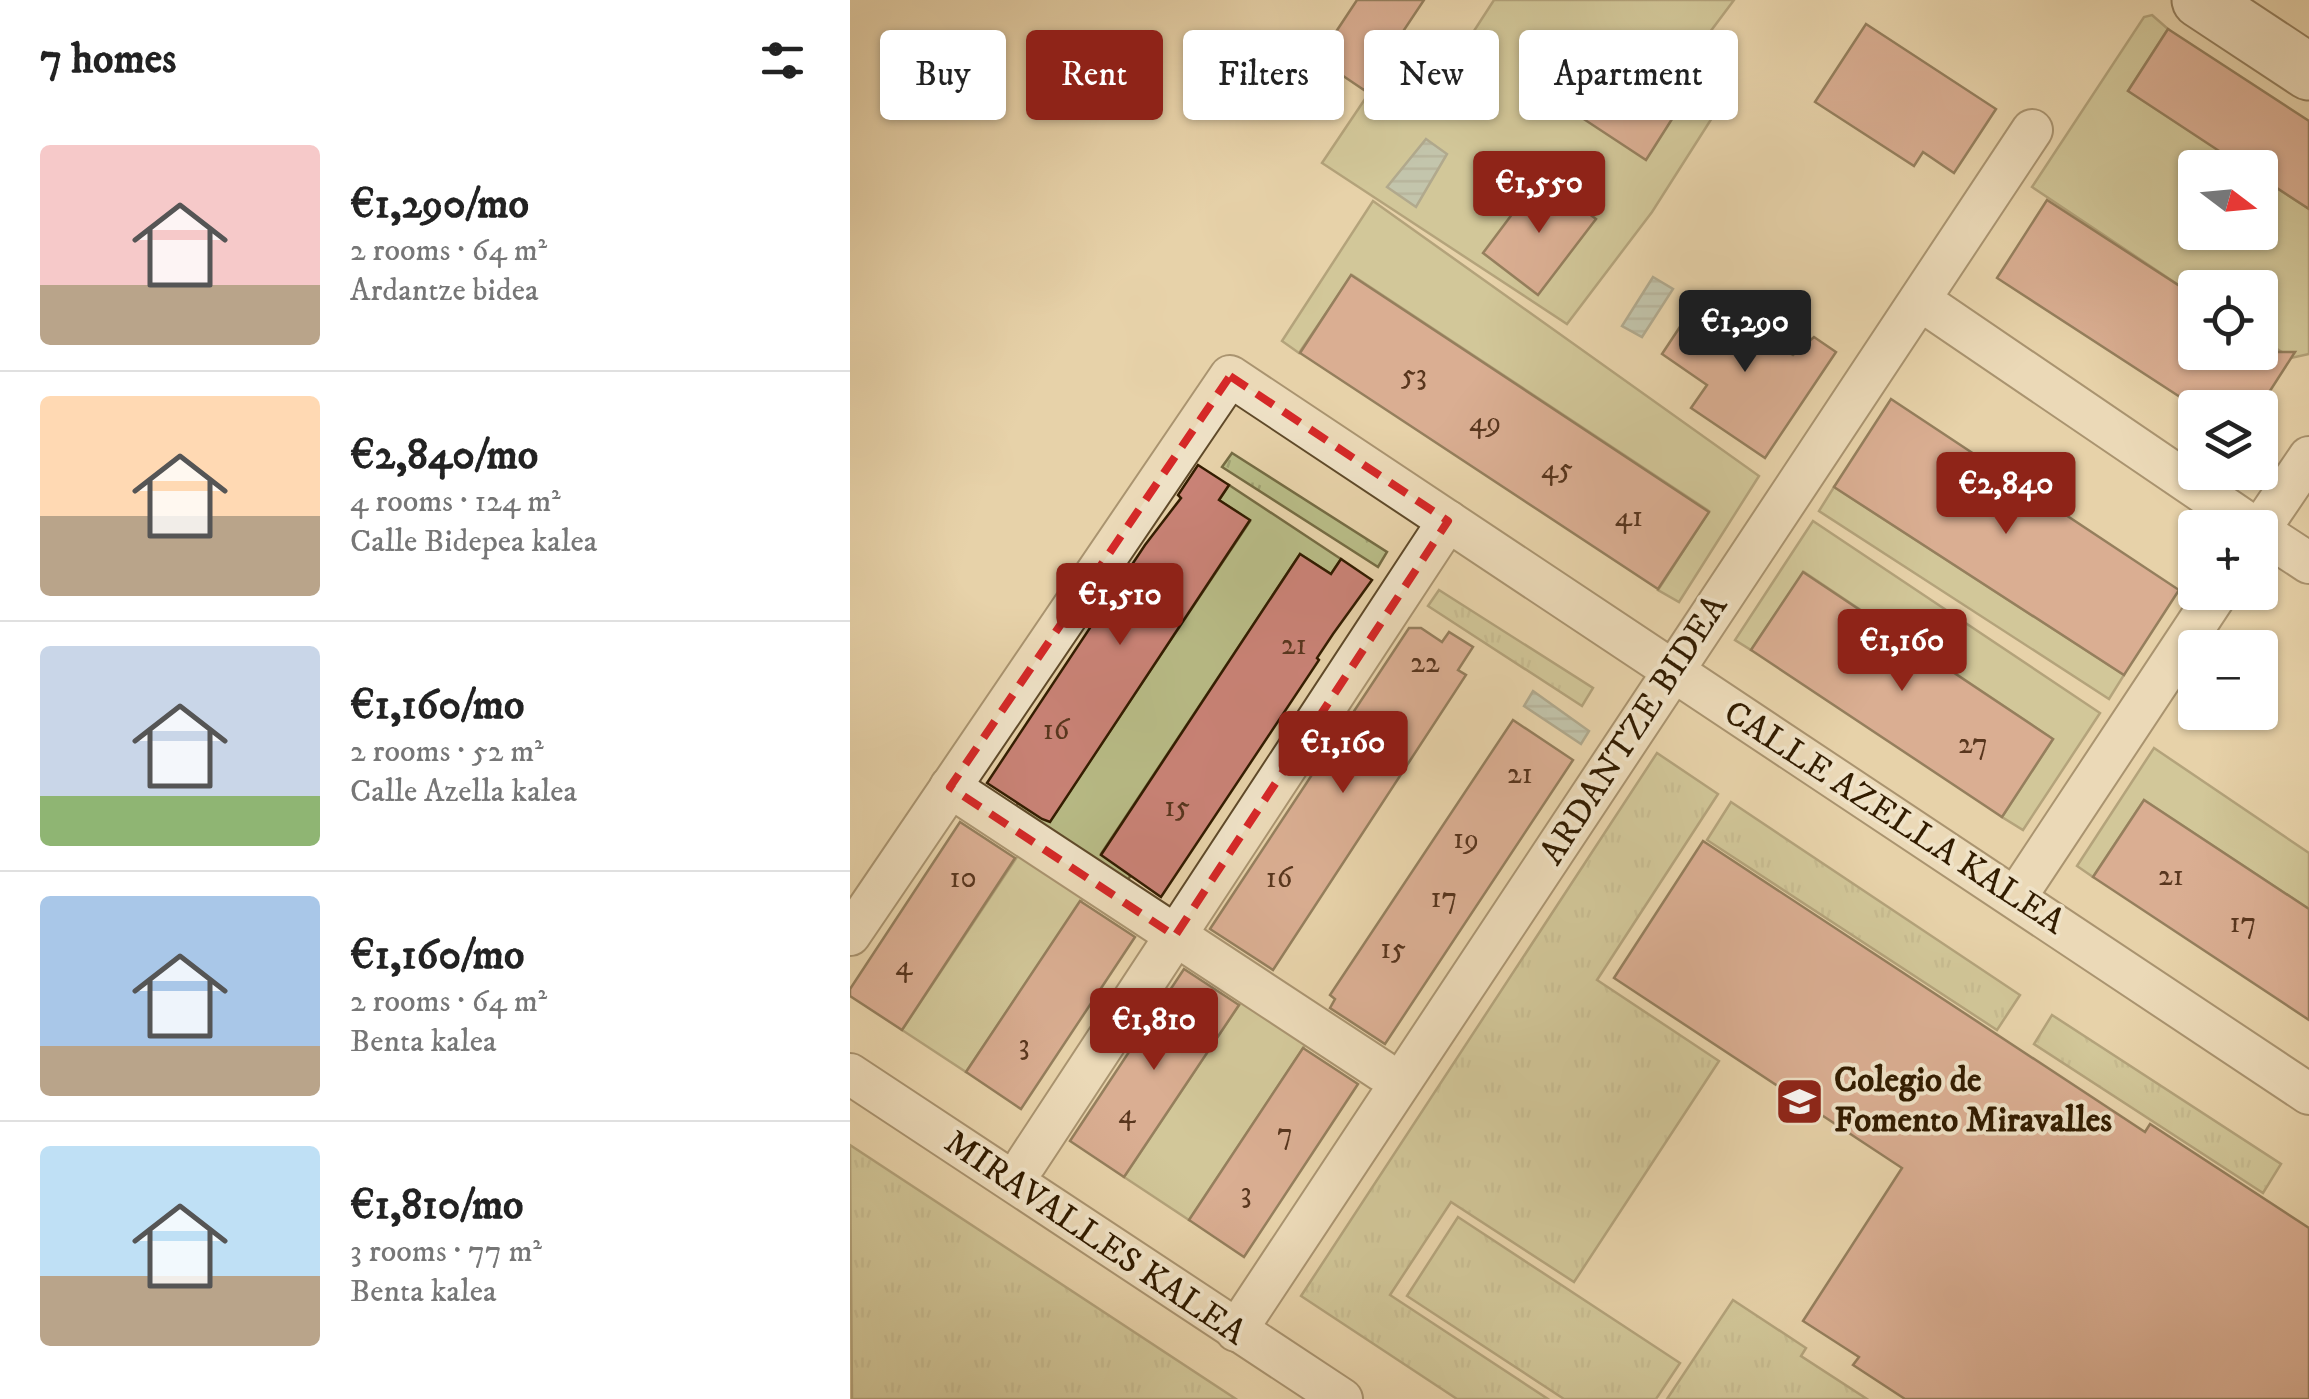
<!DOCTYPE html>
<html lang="en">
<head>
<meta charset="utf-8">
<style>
  :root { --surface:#fff; --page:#f2f2f2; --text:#222; --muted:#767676; --line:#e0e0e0; --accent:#8f2418 }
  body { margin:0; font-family:"IM FELL DW Pica",serif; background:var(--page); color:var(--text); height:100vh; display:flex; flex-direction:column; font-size:38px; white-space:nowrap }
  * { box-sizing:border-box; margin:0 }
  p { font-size:32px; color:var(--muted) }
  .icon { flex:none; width:55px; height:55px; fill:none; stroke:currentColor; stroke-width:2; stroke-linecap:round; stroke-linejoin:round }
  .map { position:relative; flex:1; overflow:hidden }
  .panel { display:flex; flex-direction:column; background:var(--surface); width:850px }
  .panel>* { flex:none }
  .guide { position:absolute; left:30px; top:30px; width:950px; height:90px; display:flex; gap:20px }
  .needle { width:65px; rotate:106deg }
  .buttons { position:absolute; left:1328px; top:150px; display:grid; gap:20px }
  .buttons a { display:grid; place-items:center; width:100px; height:100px; border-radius:10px; background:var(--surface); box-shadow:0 2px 8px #0004; font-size:50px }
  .price { position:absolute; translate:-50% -85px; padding:0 22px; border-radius:10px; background:var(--accent); color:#fff; font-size:32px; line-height:65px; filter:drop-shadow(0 2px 5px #0008) }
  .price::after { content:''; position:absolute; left:50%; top:60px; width:30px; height:22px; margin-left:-15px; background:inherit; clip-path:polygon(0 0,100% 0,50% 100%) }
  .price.current { background:#222; color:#fff }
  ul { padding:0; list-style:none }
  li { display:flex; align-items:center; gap:30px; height:250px; padding:0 40px }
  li+li { border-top:2px solid var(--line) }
  li span { display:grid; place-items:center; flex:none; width:280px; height:200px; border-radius:10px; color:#555 }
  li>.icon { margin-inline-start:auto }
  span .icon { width:120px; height:120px; fill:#fffc; stroke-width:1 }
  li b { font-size:42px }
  h2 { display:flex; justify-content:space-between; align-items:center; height:120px; padding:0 40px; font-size:42px }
  .tag { padding:0 35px; border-radius:10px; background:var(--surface); box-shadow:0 2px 8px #0004; font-size:35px; line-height:90px }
  .tag.current { background:var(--accent); color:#fff }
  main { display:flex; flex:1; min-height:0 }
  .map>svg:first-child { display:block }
  .grass { fill:url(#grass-tufts); stroke:#756c43; stroke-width:2.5 }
  .garden { fill:#b8bb86; stroke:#756c43; stroke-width:2.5 }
  .water { fill:url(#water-rules); stroke:#6f786a; stroke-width:2.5 }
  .building { fill:#ca8377; stroke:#321c00; stroke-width:2.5 }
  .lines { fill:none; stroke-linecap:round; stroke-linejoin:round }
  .street-casing { stroke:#5f4a2a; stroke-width:44 }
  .secondary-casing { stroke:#321c00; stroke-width:59 }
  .street { stroke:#efe2c7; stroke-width:40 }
  .secondary { stroke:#efe2c7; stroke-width:55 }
  .marked { fill:none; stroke:#d62828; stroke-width:8; stroke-dasharray:20 12; stroke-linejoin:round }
  .labels { text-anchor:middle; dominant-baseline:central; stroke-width:8; stroke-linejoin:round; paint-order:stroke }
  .number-label { font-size:30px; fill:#58361e }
  .street-label { font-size:35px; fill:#321c00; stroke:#efe2c7 }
  .poi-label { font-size:35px; font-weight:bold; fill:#321c00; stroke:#efe2c7; text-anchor:start }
</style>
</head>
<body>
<main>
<section class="panel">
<h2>7 homes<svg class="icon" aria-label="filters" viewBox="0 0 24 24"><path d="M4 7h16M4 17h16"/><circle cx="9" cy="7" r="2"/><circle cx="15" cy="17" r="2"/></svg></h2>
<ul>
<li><span style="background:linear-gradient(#f6c9c9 70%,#b9a48a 0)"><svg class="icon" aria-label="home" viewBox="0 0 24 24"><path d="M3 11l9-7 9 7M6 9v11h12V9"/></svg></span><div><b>€1,290/mo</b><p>2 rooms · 64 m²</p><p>Ardantze bidea</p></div></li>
<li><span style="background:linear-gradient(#ffd9b3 60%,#b9a48a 0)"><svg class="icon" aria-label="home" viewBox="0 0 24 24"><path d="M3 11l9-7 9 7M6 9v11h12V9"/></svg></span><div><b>€2,840/mo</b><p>4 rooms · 124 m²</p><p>Calle Bidepea kalea</p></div></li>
<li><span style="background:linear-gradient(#c9d6e8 75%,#8fb573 0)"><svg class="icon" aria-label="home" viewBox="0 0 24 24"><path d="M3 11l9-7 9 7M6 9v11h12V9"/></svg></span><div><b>€1,160/mo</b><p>2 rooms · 52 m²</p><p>Calle Azella kalea</p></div></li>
<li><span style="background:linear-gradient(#a9c7e8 75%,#b9a48a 0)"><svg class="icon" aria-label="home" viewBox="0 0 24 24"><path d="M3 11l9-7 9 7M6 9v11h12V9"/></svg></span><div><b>€1,160/mo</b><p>2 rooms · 64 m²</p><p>Benta kalea</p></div></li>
<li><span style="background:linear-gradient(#bfe0f5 65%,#b9a48a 0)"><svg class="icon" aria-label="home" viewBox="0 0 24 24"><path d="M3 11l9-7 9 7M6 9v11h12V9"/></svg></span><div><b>€1,810/mo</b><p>3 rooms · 77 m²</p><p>Benta kalea</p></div></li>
</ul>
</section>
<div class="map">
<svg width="1459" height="1399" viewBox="0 0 1459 1399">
  <defs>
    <pattern id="grass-tufts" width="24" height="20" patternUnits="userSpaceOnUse" patternTransform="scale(2.5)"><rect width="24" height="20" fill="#b8bb86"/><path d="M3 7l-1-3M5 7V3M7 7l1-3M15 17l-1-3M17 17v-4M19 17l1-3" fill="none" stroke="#9fa072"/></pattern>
    <pattern id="water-rules" width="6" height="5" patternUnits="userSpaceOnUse" patternTransform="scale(2.5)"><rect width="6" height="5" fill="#98b6b0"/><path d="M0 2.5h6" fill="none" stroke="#7d938d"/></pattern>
  </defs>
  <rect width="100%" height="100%" fill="#e7d2a9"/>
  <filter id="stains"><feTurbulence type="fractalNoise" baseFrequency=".002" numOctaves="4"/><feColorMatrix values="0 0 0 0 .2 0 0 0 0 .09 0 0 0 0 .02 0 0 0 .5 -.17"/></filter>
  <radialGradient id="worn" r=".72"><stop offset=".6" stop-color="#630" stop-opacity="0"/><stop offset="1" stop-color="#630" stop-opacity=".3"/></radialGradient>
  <g class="grass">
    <path d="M 382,453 L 537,552 L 528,567 L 372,467 Z"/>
    <path d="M 589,590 L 743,688 L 732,706 L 578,606 Z"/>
    <path d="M 807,753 L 868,794 L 747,980 L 869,1061 L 724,1282 L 601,1202 L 540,1295 L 698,1399 L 607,1399 L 451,1296 Z"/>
    <path d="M 881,802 L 1170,995 L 1147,1030 L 857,840 Z"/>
    <path d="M 1202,1015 L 1431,1164 L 1413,1193 L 1184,1044 Z"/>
    <path d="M 0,1145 L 386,1399 L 2,1399 Z"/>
    <path d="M 608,1217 L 830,1363 L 806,1399 L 714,1399 L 557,1296 Z"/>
    <path d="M 883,1300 L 956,1348 L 951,1356 L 1017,1399 L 817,1399 Z"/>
  </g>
  <g class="garden">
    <path d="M 644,0 L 884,0 L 842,56 L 883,85 L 802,212 L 717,324 L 472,163 L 556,38 L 600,68 Z"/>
    <path d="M 1302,15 L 1318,29 L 1278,91 L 1395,167 L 1345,168 L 1345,232 L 1410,232 L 1410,177 L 1459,209 L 1459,354 L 1441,358 L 1410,338 L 1410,288 L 1345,288 L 1345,296 L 1182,187 L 1294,17 Z"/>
    <path d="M 523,201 L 909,476 L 829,602 L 808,590 L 859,511 L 502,275 L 449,353 L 432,341 Z"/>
    <path d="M 379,485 L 491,559 L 481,574 L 450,554 L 251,854 L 281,875 L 271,890 L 160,816 L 169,801 L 200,821 L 400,521 L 369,500 Z"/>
    <path d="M 984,487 L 1274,675 L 1259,699 L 969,511 Z"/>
    <path d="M 963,521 L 1250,713 L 1173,830 L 1152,817 L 1203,739 L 954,572 L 901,650 L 885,640 Z"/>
    <path d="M 1304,748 L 1459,853 L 1459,909 L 1294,800 L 1243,877 L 1227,866 Z"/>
    <path d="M 171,851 L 236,894 L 116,1072 L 52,1030 Z"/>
    <path d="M 393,999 L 458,1041 L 339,1220 L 274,1177 Z"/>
  </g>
  <g class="water">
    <path d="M 576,139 L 597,154 L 566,207 L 537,187 Z"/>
    <path d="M 803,277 L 823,289 L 792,337 L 772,326 Z"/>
    <path d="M 683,691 L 739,731 L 731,744 L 674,706 Z"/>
  </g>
  <g class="building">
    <path d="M 507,0 L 574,0 L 514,90 L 468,59 Z"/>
    <path d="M 1016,24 L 1146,109 L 1104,173 L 1073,152 L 1064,166 L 965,102 Z"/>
    <path d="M 1318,29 L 1459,121 L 1459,209 L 1410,177 L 1410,168 L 1395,168 L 1278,91 Z"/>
    <path d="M 766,51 L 836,97 L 796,160 L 726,114 Z"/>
    <path d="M 690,177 L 746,219 L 688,295 L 633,253 Z"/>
    <path d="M 1197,200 L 1345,296 L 1345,352 L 1445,352 L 1409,408 L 1347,408 L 1147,278 Z"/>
    <path d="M 501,275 L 859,512 L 808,589 L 450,353 Z"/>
    <path d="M 849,298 L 943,355 L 964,337 L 986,352 L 915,458 L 841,408 L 857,385 L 812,354 Z"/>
    <path d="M 1041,399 L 1329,590 L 1274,675 L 984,487 Z"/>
    <path d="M 348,465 L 379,485 L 369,500 L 400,520 L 200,822 L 192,819 L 137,783 L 295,545 L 331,498 L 328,495 Z"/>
    <path d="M 450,554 L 481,574 L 491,559 L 522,580 L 483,634 L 467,658 L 469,660 L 311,897 L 251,855 Z"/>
    <path d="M 953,572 L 1203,739 L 1152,817 L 901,650 Z"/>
    <path d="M 559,628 L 571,628 L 592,642 L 599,632 L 623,647 L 608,670 L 616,675 L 423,970 L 360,929 Z"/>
    <path d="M 663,720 L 723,760 L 535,1044 L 480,1008 L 485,999 L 480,995 Z"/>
    <path d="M 1294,800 L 1459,909 L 1459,1020 L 1243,877 Z"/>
    <path d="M 110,822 L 165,858 L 52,1030 L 0,996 L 0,989 Z"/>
    <path d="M 853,841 L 1295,1132 L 1300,1124 L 1459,1228 L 1459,1399 L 1055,1399 L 1003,1365 L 1009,1357 L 953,1321 L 1052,1168 L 764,978 Z"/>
    <path d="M 230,901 L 285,937 L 171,1109 L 116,1072 Z"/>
    <path d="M 334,969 L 389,1005 L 274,1177 L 220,1141 Z"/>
    <path d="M 453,1048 L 508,1084 L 394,1257 L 339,1220 Z"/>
  </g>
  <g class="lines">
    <defs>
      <g id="street">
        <path d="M 1070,300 L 1405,528"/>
        <path d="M 1410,529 L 1459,457"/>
        <path d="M 1410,531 L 1459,563"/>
        <path d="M 100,787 L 532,1071"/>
        <path d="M 1166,897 L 1368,592"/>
        <path d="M 0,935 L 380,376 L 1459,1094"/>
        <path d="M 0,1074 L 492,1399"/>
        <path d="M 176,1163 L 598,521"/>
        <path d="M 386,1331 L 1182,130"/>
      </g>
      <path id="secondary" d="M 1350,0 L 1459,72"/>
    </defs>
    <use href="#street" class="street-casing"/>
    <use href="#secondary" class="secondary-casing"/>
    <use href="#street" class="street"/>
    <use href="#secondary" class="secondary"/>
  </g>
  <path d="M0 0H1459V1399H0ZM 380,376 L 598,521 L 325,936 L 100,787 Z" fill="#e7d2a9" fill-opacity=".55" fill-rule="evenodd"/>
  <path class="marked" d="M 380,376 L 598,521 L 325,936 L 100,787 Z"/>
  <defs>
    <symbol id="school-square" viewBox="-11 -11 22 22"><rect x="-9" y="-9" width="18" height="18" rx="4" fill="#8f2418" stroke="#efe2c7"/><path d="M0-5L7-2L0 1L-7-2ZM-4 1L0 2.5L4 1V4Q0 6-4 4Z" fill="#fff"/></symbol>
  </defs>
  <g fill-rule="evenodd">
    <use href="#school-square" x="922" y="1074" width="55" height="55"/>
  </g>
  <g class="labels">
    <g class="number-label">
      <text x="564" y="375">53</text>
      <text x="635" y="422">49</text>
      <text x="707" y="469">45</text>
      <text x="779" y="517">41</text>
      <text x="444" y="645">21</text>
      <text x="575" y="663">22</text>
      <text x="206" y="730">16</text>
      <text x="1123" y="744">27</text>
      <text x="670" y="774">21</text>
      <text x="327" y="807">15</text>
      <text x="616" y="839">19</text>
      <text x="1321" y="876">21</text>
      <text x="113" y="878">10</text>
      <text x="429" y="878">16</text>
      <text x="594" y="898">17</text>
      <text x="1393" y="923">17</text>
      <text x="543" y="949">15</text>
      <text x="54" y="966">4</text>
      <text x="174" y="1045">3</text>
      <text x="277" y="1114">4</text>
      <text x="435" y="1134">7</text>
      <text x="396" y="1193">3</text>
    </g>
    <g class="street-label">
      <text transform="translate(784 730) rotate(-57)">ARDANTZE BIDEA</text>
      <text transform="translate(1044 818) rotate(33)">CALLE AZELLA KALEA</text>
      <text transform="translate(245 1238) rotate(34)">MIRAVALLES KALEA</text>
    </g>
    <g class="poi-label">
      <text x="984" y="1081">Colegio de<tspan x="984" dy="40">Fomento Miravalles</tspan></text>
    </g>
  </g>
  <rect width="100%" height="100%" filter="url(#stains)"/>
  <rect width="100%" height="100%" fill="url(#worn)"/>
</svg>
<div class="buttons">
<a><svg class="needle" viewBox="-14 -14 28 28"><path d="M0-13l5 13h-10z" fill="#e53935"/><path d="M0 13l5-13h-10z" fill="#767676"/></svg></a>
<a><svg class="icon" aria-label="locate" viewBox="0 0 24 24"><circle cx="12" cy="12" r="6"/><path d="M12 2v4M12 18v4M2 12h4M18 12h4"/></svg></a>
<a><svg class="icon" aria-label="layers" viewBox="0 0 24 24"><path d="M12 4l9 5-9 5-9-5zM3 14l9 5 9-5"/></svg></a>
<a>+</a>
<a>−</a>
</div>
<b class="price" style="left:689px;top:236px">€1,550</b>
<b class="price current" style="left:895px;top:375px">€1,290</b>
<b class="price" style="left:1156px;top:537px">€2,840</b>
<b class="price" style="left:270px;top:648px">€1,510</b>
<b class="price" style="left:1052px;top:694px">€1,160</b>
<b class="price" style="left:493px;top:796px">€1,160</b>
<b class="price" style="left:304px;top:1073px">€1,810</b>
<div class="guide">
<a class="tag">Buy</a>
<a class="tag current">Rent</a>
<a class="tag">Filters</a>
<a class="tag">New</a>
<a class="tag">Apartment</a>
</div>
</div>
</main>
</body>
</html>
